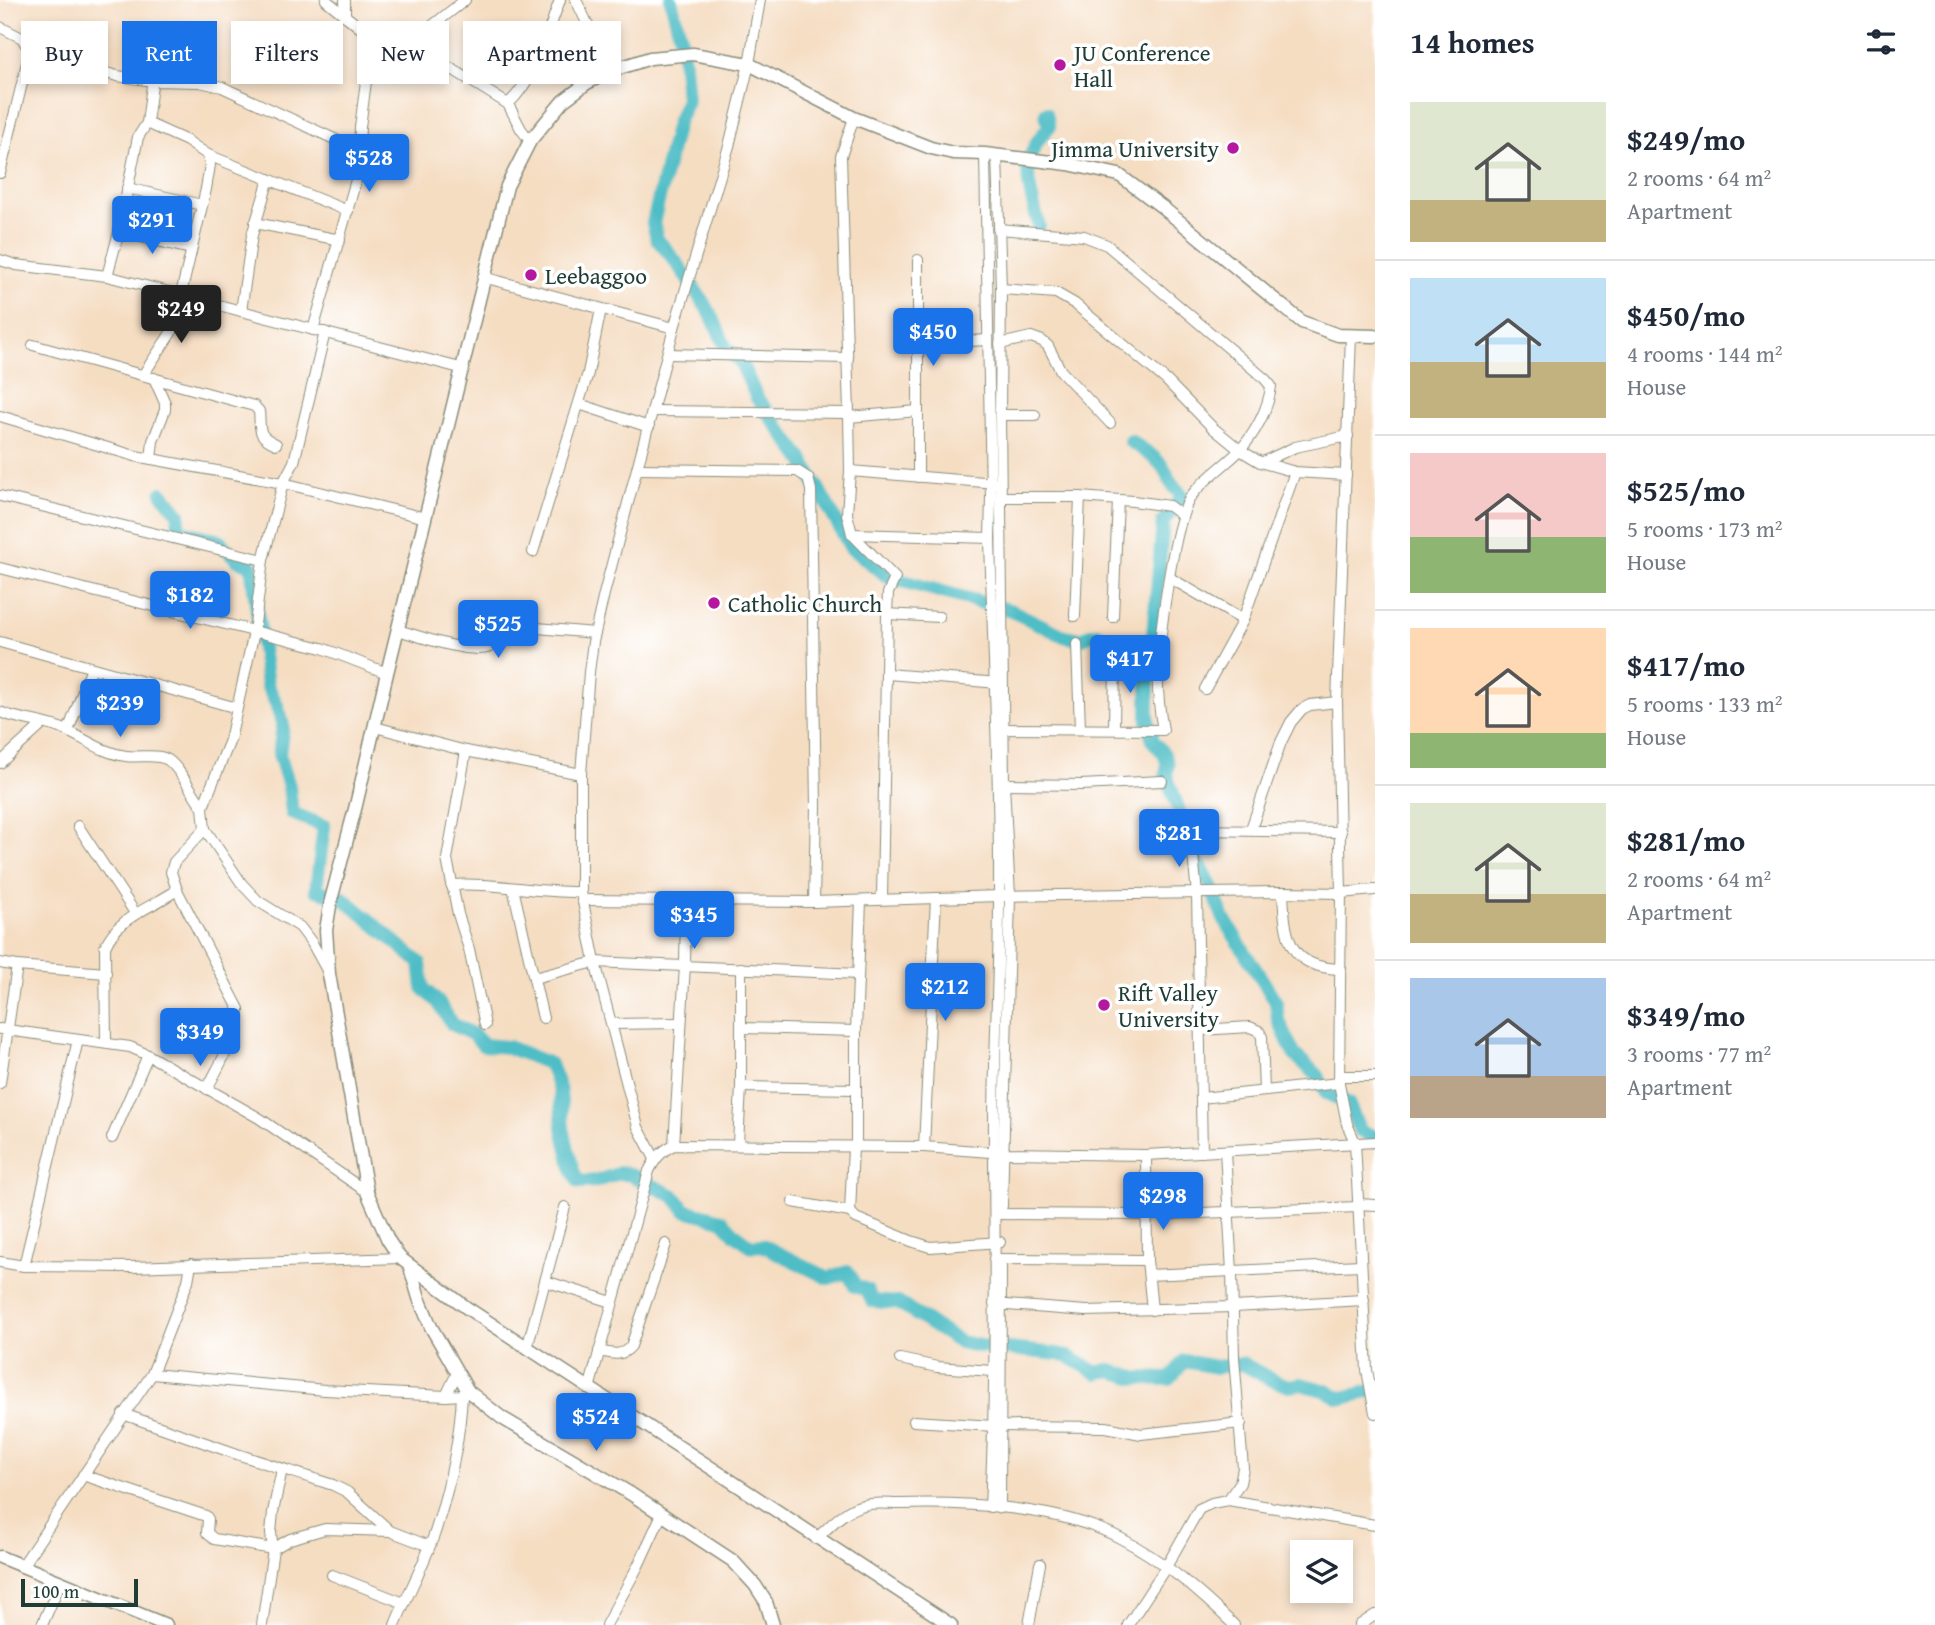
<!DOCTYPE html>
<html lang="en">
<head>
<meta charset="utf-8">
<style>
  :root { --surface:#fff; --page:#f6f6f7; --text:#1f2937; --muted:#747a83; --line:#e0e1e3; --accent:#1a73e8 }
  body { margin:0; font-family:"Gentium Book Plus",serif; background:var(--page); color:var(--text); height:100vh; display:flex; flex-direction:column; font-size:26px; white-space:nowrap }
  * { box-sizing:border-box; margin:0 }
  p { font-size:23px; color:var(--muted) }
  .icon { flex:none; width:38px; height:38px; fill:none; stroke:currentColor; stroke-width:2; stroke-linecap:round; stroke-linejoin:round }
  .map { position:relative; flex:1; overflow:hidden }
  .sheet { display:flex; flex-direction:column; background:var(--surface); width:560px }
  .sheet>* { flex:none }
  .top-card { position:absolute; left:21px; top:21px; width:665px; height:63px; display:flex; gap:14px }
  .controls { position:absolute; left:1290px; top:1540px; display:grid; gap:14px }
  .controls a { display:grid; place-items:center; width:63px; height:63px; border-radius:0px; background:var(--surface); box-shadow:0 4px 10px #0003; font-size:35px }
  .scale { position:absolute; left:21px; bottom:18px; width:117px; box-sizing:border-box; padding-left:7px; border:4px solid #1f3d34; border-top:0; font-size:19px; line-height:24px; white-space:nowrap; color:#1f3d34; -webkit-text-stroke:5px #fff; paint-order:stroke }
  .price { position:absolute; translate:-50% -60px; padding:0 16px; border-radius:7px; background:var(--accent); color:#fff; font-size:23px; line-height:46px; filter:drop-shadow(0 2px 4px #0008) }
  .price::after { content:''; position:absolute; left:50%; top:42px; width:21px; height:16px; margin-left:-10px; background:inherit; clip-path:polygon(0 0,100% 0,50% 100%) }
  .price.active { background:#222; color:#fff }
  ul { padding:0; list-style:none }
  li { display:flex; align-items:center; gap:21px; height:175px; padding:0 35px }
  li+li { border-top:2px solid var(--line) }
  li span { display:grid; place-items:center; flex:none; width:196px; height:140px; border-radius:0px; color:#555 }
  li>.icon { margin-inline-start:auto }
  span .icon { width:84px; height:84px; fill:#fffc; stroke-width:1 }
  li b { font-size:30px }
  h2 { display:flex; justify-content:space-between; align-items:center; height:84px; padding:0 35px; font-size:30px }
  .pill { padding:0 24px; border-radius:0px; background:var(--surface); box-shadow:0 4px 10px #0003; font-size:24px; line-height:63px }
  .pill.active { background:var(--accent); color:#fff }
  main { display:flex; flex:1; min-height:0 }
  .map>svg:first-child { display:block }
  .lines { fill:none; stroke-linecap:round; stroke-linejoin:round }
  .river { stroke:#4fbdc6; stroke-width:14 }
  .minor-casing { stroke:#8a8d7b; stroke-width:12 }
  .tertiary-casing { stroke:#8a8d7b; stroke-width:15 }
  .minor { stroke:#fff; stroke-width:10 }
  .tertiary { stroke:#fff; stroke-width:12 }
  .poi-dot { fill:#b5179e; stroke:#fff; stroke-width:2.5 }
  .labels { text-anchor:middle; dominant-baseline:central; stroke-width:7; stroke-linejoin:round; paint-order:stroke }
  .poi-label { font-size:23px; fill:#1f3d34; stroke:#fff; text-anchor:start }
</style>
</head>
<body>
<main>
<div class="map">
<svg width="1375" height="1625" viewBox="0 0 1375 1625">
  <rect width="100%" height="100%" fill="#fff"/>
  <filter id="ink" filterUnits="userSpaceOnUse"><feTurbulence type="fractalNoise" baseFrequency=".0143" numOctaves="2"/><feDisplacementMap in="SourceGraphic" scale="14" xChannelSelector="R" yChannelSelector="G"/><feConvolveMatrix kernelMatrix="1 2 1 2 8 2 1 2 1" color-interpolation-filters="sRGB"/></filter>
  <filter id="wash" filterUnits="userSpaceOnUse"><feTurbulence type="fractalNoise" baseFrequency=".00686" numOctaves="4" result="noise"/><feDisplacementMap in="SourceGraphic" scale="28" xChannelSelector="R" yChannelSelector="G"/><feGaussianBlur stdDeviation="1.57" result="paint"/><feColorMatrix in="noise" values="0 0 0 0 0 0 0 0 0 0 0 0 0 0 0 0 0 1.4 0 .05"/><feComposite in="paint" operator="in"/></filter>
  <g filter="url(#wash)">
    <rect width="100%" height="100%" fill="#f5ddc2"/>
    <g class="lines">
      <g class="river">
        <path d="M 671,0 L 682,43 L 687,99 L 677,123 L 653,223 L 657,239 L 677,263 L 711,314 L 726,348 L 741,363 L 757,398 L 802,459 L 851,548 L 888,577 L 1012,611 L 1064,636 L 1081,639 L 1092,634 L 1099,634 L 1105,641 L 1139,644 L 1148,649 L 1148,721 L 1153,741 L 1164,754 L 1168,764 L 1166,775 L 1197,859 L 1210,884 L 1224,919 L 1276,1002 L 1278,1019 L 1294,1054 L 1318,1076 L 1326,1093 L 1348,1103 L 1360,1131 L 1373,1136 L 1375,1141"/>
        <path d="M 1039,226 C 1029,186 1017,160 1049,127 L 1046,113"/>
        <path d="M 1130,441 C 1141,448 1161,460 1166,472 C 1171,484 1173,486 1183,496 L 1163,522 L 1153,635 L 1148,649"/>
        <path d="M 162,493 L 179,514 L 178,530 L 219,541 L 237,560 L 251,565 L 267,685 L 277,705 L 283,726 L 279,754 L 289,786 L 292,813 L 324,826 L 316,890 L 342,897 L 420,963 L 423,988 L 438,1002 L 452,1024 L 474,1035 L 483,1045 L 508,1047 L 550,1064 L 560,1091 L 563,1128 L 573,1171 L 579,1182 L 597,1181 L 620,1173 L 631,1175 L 674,1196 L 685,1210 L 722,1220 L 735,1234 L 751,1246 L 762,1245 L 828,1278 L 848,1272 L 855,1286 L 867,1290 L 872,1301 L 898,1303 L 959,1342 L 980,1346 L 1058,1354 L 1069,1357 L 1097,1373 L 1107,1370 L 1136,1378 L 1170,1379 L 1184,1361 L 1216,1367 L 1243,1364 L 1272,1380 L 1289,1386 L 1301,1384 L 1312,1387 L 1327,1391 L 1337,1397 L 1343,1398 L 1375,1390"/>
      </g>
    </g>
  </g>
  <g filter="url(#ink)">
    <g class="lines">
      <defs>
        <g id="minor">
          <path d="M 326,0 L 364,31 L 385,45 L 404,48 L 452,69 L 508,104 L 521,129 L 530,141"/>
          <path d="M 576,0 L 610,71"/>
          <path d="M 345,16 L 345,0"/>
          <path d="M 0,27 L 22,38 L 30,51 L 0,173"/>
          <path d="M 404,48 L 465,0"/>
          <path d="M 30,51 L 117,76 L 154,81"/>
          <path d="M 508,104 C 537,77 546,36 560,0"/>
          <path d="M 854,118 L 841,156 L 849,413 L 850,471 L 847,514 L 852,534 L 895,578 L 888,593 L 887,614 L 882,899"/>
          <path d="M 147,123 L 187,141 L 208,155 L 210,165 L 206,189 L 181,294"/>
          <path d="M 985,154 L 991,497 L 990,538 C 993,658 1000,779 999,898 C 999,983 993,1068 994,1153 C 995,1271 996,1389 990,1507"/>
          <path d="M 208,155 L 348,211"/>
          <path d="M 997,155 L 1001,289 L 1000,415 L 1004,784 L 1010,896 L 1002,1206"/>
          <path d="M 127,188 L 202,205"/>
          <path d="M 255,223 L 340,240"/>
          <path d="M 998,229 L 1084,236 L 1107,245 L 1265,379 L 1271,386 C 1269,408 1254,436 1238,452 C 1223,467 1205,478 1192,495 C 1174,518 1160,634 1158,667 C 1157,688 1159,709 1163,730 L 1004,729"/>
          <path d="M 119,232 L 191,249"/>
          <path d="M 0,260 L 16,265 L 107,276 L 464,369"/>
          <path d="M 918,260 L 918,477"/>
          <path d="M 107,276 L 119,232 L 138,137 L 147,123 L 152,85 L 154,81 L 200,82 L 222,87 L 358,150"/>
          <path d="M 483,277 L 674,328"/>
          <path d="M 1001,289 L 1056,293 L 1075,304 L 1166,380 L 1213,428 L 1240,450 L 1260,462 L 1295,472 L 1346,475"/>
          <path d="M 241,311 L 252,235 L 269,179"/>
          <path d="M 313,330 L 358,173 L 360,127 L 367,74 L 385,45"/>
          <path d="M 325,332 L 294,462 L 283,483 L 263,560 L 254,632 L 230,740 L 203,807 L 205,829 L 242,884 L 258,901 L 300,927 L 312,943 L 328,972"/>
          <path d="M 1351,336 L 1337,702 L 1341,893 L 1339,1083 L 1347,1124 L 1355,1142 L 1367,1370 L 1375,1413"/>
          <path d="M 917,344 L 988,340"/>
          <path d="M 1000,344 L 1031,337 L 1042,341 L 1048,346 L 1061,371 L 1110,423"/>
          <path d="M 33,345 L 254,406 L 259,411 C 261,430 256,435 276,444"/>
          <path d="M 668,354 L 848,358"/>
          <path d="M 143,375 L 194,298"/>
          <path d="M 579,404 L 649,427"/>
          <path d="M 653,411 L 849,413"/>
          <path d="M 1000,415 L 1035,415"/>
          <path d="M 0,416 L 135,456 L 283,483 L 426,518"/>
          <path d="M 849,417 L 918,411"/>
          <path d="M 151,459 L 153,441 L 165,410 L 165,403 L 154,378"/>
          <path d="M 1263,462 L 1295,447 L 1348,436"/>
          <path d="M 638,469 L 797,471 L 808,478 L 811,490 L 816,806 L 814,902"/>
          <path d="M 850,471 L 996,483"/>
          <path d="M 0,496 L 263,560"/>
          <path d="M 1001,497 L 1080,497 L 1133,501 L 1169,506 L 1181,515"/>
          <path d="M 852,534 L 990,538"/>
          <path d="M 533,552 L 588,373 L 601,309"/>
          <path d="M 0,568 L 322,648 L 387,673"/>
          <path d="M 1170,578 L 1243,620"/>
          <path d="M 887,614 L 939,617"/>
          <path d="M 1075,616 L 1080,497"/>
          <path d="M 1113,617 L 1118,500"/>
          <path d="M 398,630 C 418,636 471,655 490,647 L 498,629 L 502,625 L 595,633"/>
          <path d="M 0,642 L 237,708"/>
          <path d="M 1077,644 L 1080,729"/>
          <path d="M 887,674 L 999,683"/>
          <path d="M 1205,689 L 1243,620 L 1295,472"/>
          <path d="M 0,712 C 21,721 47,721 67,731 C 87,740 103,753 126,756 C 139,758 158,753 168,760 C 180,768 193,795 203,807"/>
          <path d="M 375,727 L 466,751 L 581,774"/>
          <path d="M 1114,728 L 1115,661"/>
          <path d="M 68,731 L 92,668"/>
          <path d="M 466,751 L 447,859 L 458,914 L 469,949 L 485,1025"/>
          <path d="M 0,763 L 43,724"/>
          <path d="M 1004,784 L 1081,785 L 1162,781"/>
          <path d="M 78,826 L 135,913"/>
          <path d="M 1251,829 L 1281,742 L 1291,722 L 1302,709 L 1310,705 L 1337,702"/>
          <path d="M 451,885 C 495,882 537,893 581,892"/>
          <path d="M 513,888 L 543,1018"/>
          <path d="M 177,890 L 239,1009 C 240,1031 217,1069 207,1089"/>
          <path d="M 1283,892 C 1285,936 1287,968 1341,969"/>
          <path d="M 582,900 L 814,902 L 999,896 L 1283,892 L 1341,893 L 1375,890"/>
          <path d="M 0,963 L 17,966 L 106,973"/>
          <path d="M 534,978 L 595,962 L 858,974"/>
          <path d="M 612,1024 L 680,1023"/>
          <path d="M 741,1028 L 856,1031"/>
          <path d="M 0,1029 L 130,1047 L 148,1055 L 259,1118 L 367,1192"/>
          <path d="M 1200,1030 L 1250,1027 L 1259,1031 L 1262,1037 L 1264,1091"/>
          <path d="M 106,1043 L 105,947 C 117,917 153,907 177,890 L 171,872 L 174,862 L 205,829"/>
          <path d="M 1340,1076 L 1375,1076"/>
          <path d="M 0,1083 L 17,966"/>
          <path d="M 741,1087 L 855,1089"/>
          <path d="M 1201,1098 L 1339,1083"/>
          <path d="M 112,1138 L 148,1055"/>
          <path d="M 738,1144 L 741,1087 L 741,968"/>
          <path d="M 674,1145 L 685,966 L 686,901"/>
          <path d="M 856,1147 L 856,1031 L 861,901"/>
          <path d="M 924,1147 L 936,898"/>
          <path d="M 1225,1151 L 1232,1272 L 1234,1357 L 1243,1468 L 1240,1483 L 1228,1500"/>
          <path d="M 1202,1152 L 1197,894 L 1191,835 L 1197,830 L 1341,832"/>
          <path d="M 1146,1155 L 1147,1260 L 1152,1310"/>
          <path d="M 655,1159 L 638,1127 L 595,962 L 581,892 L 581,774 L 589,672 L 593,642 L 604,594 L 674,328 L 729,146 L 749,64 L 760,0"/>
          <path d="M 793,1202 L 850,1212 L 856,1218 L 911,1241 L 930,1247 L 1000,1242"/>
          <path d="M 1358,1204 L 1375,1205"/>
          <path d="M 850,1212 L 853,1147"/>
          <path d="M 996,1214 L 1147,1215 L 1358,1207"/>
          <path d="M 994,1259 L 1147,1260"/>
          <path d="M 0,1262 L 24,1266 L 132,1267 L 400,1258"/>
          <path d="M 24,1266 L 78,1040"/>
          <path d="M 1149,1275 L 1360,1265"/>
          <path d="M 545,1281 L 612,1302"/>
          <path d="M 994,1304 L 1086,1311 L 1233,1307 L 1364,1300"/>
          <path d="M 527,1348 L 565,1207"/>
          <path d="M 599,1351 C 612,1354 622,1357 631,1346 L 666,1244"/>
          <path d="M 900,1359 L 937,1367 L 993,1371"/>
          <path d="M 152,1374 L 325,1390 L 446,1396 L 462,1395 L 468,1391"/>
          <path d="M 589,1389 L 649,1171 C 655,1159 661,1151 674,1145 L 924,1147 L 1003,1153 L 1146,1155 L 1375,1142"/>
          <path d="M 446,1396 L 457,1373"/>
          <path d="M 123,1414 L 237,1454 L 333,1485 L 347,1492 L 390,1531 L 429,1546"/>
          <path d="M 914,1421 L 994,1426 L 1106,1427 L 1141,1434 L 1241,1423"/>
          <path d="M 83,1475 L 206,1516 L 208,1519 L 207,1533 L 214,1539 L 273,1549 L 290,1539 L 325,1529 L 390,1531"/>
          <path d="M 1000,1508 L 1001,1267"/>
          <path d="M 816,1539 C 829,1527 846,1508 864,1505 C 875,1502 889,1504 901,1504 C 967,1502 1062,1507 1120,1538 C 1163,1560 1200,1592 1234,1625"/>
          <path d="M 22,1566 L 152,1374 L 188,1281 L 191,1264"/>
          <path d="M 332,1575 L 404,1603"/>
          <path d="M 42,1625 L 61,1581"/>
          <path d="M 262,1625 L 273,1549 L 271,1533 L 273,1512 L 282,1469"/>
          <path d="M 395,1625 C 408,1592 427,1560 437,1526 C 450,1484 460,1440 462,1395"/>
          <path d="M 606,1625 L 638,1566 L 662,1514"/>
          <path d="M 1029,1625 L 1040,1564"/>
          <path d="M 1128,1625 L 1166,1567 L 1199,1509 L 1212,1503 L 1228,1500 L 1375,1525"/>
          <path d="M 1360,1625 L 1375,1615"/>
        </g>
        <g id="tertiary">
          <path d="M 410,1267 L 419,1298 L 431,1327 L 468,1391 L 502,1418 L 631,1494 L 733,1561 L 755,1585 L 766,1602 L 773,1625"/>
          <path d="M 0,1557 L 166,1625"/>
          <path d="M 951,1625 L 467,1308 L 400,1258 L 388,1240 L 367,1192 L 329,974 L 326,930 L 331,900 L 356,805 L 387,673 L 507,186 L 530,141 L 563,101 L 587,83 L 610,71 L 650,58 L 693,54 L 749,64 L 854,118 L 931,148 L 953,153 L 985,154 L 1068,164 L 1119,175 L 1162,207 L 1302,322 L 1338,335 L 1375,336"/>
        </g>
      </defs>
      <use href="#minor" class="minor-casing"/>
      <use href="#tertiary" class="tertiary-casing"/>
      <use href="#minor" class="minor"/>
      <use href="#tertiary" class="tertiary"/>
    </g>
  </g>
  <g class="poi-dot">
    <circle cx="1060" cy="65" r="7"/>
    <circle cx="1233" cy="148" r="7"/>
    <circle cx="531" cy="275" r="7"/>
    <circle cx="714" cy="603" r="7"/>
    <circle cx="1104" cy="1005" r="7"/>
  </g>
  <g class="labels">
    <g class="poi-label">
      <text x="1074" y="52">JU Conference<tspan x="1074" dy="26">Hall</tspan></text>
      <text x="1219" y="148" text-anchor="end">Jimma University</text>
      <text x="545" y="275">Leebaggoo</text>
      <text x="728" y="603">Catholic Church</text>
      <text x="1118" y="992">Rift Valley<tspan x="1118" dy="26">University</tspan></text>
    </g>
  </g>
</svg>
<div class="controls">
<a><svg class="icon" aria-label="layers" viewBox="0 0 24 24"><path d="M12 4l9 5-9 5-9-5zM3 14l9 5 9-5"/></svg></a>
</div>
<div class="scale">100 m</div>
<b class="price" style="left:369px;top:194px">$528</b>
<b class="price" style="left:152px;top:256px">$291</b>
<b class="price active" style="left:181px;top:345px">$249</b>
<b class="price" style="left:933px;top:368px">$450</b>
<b class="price" style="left:190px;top:631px">$182</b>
<b class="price" style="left:498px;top:660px">$525</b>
<b class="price" style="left:1130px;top:695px">$417</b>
<b class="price" style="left:120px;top:739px">$239</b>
<b class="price" style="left:1179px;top:869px">$281</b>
<b class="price" style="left:694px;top:951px">$345</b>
<b class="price" style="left:945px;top:1023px">$212</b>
<b class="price" style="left:200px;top:1068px">$349</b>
<b class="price" style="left:1163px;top:1232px">$298</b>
<b class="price" style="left:596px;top:1453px">$524</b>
<div class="top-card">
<a class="pill">Buy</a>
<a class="pill active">Rent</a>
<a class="pill">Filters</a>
<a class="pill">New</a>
<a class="pill">Apartment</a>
</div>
</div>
<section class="sheet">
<h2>14 homes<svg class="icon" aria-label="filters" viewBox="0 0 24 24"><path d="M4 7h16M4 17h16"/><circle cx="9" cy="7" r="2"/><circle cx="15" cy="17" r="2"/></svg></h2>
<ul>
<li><span style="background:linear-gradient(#dfe7d0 70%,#c2b280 0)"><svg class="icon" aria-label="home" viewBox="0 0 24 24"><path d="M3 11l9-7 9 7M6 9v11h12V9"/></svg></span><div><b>$249/mo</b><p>2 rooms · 64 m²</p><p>Apartment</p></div></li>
<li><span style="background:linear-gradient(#bfe0f5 60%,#c2b280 0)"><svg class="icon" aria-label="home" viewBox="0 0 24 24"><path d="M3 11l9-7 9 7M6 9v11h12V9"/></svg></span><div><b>$450/mo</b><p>4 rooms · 144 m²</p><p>House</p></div></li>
<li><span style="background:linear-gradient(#f6c9c9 60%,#8fb573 0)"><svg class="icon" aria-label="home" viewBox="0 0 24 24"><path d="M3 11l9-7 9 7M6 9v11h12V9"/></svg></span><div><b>$525/mo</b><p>5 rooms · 173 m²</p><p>House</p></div></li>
<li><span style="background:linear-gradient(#ffd9b3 75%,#8fb573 0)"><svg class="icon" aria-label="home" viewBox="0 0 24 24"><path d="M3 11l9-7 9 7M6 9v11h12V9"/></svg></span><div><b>$417/mo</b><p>5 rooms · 133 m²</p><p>House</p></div></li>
<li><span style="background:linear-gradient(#dfe7d0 65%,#c2b280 0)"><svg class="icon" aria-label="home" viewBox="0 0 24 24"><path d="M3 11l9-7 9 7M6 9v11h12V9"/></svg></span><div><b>$281/mo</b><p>2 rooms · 64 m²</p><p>Apartment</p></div></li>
<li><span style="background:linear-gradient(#a9c7e8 70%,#b9a48a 0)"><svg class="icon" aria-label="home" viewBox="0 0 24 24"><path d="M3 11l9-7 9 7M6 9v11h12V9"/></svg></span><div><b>$349/mo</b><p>3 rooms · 77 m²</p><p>Apartment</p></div></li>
</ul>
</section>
</main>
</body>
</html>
